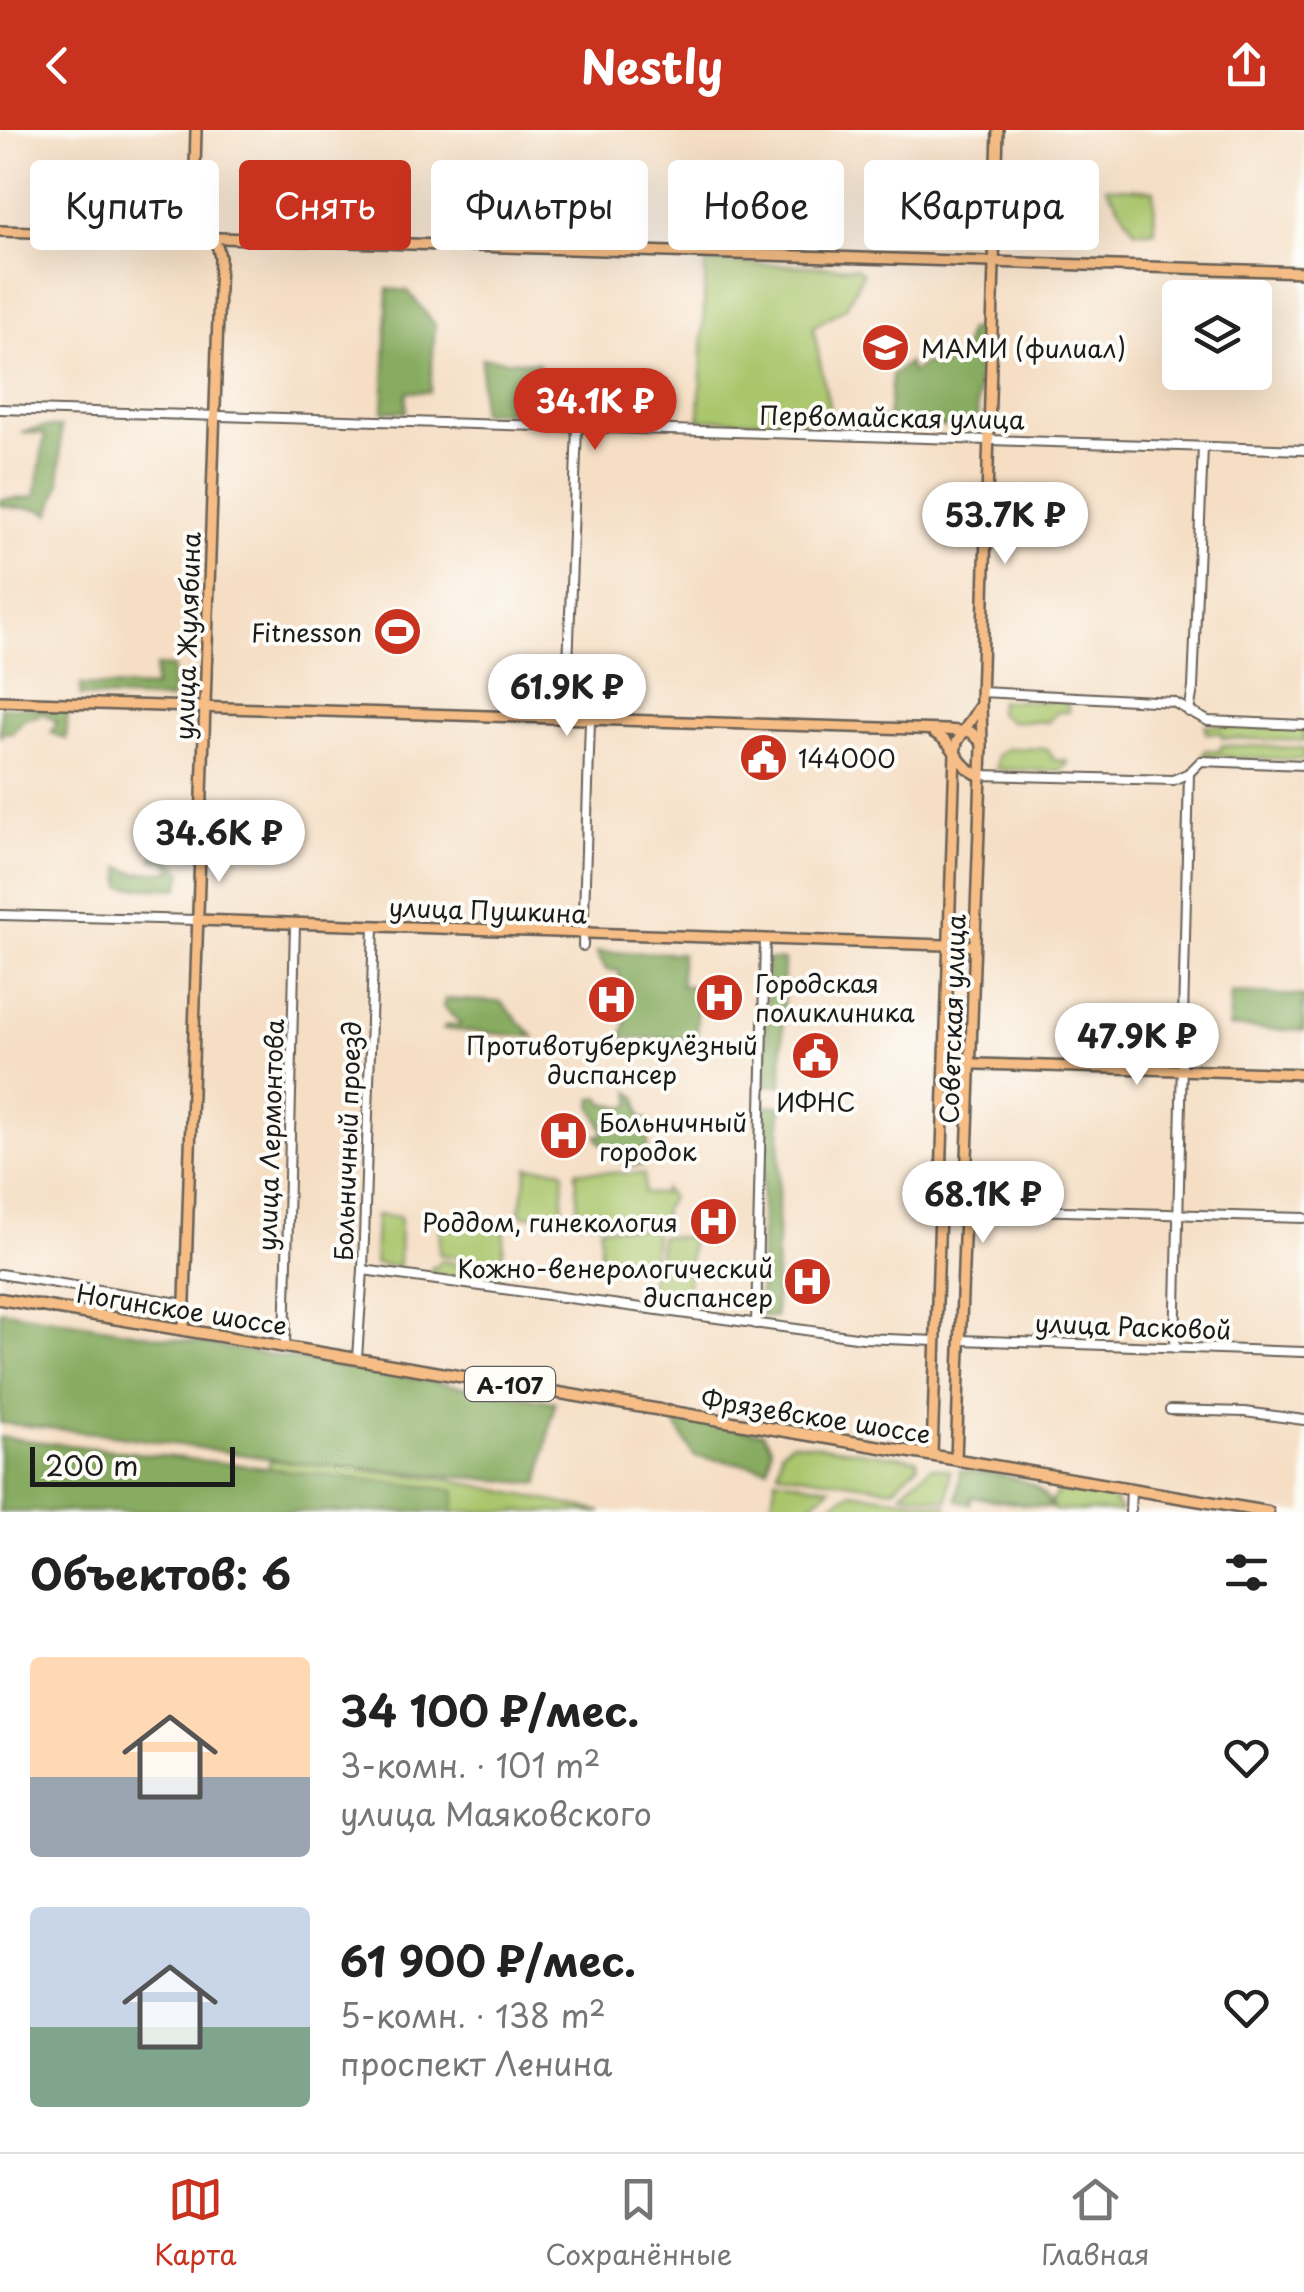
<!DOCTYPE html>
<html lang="ru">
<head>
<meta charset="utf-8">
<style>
  :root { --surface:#fff; --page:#f2f2f2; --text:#222; --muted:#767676; --line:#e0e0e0; --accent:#c8321e }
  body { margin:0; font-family:"Playpen Sans",sans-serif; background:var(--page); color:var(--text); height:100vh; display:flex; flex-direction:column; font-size:38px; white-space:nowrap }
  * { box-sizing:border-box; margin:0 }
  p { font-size:32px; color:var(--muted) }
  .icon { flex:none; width:55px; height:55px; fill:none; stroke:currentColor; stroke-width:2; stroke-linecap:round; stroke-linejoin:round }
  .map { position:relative; height:1382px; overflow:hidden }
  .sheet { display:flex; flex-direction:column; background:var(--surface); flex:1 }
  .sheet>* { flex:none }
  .hud { position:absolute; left:30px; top:30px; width:1245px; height:90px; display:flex; gap:20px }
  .controls { position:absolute; left:1162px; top:150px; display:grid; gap:20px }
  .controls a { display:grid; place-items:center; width:110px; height:110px; border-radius:10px; background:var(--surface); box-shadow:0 10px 40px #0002; font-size:50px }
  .scale { position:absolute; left:30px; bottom:25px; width:205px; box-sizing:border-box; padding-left:10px; border:5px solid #1c1c1c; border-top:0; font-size:28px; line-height:35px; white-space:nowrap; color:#1c1c1c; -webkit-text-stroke:8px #fdfcf7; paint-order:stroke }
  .price { position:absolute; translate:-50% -85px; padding:0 22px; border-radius:35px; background:#fff; color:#222; font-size:32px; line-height:65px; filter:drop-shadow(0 2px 5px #0008) }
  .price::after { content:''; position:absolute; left:50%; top:60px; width:30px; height:22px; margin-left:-15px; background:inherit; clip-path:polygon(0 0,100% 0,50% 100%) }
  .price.on { background:var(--accent); color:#fff }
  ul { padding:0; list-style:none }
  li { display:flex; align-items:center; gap:30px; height:250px; padding:0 30px }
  li span { display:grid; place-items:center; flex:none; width:280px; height:200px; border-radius:10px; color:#555 }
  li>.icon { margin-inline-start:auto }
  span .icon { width:120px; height:120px; fill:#fffc; stroke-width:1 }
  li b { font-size:42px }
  h2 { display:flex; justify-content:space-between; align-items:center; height:120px; padding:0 30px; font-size:42px }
  .pill { padding:0 35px; border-radius:10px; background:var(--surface); box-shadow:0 10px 40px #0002; font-size:35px; line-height:90px }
  .pill.on { background:var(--accent); color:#fff }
  header { display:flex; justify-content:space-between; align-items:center; height:130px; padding:0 30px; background:var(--accent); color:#fff; font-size:45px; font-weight:700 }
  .menu { display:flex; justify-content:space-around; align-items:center; height:140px; border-top:2px solid var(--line); background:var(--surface); font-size:28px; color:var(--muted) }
  .menu a { display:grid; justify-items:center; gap:5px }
  .menu .on { color:var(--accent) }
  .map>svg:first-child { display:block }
  .green { fill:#aac66d; stroke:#637144; stroke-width:2.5 }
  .forest { fill:#87ab60; stroke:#52643e; stroke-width:2.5 }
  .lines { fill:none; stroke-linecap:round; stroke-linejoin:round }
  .minor-casing { stroke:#686057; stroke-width:12 }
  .major-casing { stroke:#686057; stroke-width:14 }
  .highway-casing { stroke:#686057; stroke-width:15 }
  .minor { stroke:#fff; stroke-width:8 }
  .major { stroke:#f6be86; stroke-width:9 }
  .highway { stroke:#f6be86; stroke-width:10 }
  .labels { text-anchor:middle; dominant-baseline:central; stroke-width:8; stroke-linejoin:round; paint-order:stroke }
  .shield { fill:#fdfcf7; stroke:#605f5e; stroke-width:2.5 }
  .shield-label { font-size:22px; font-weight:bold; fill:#1c1c1c }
  .poi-label { font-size:25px; fill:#1c1c1c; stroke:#fdfcf7; text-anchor:start }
  .street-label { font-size:25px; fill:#1c1c1c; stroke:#fdfcf7 }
</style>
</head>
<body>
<header><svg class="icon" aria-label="back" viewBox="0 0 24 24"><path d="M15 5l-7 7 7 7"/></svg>Nestly<svg class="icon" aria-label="share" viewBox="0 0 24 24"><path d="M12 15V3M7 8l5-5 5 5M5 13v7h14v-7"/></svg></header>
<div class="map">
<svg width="1304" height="1382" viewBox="0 0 1304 1382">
  <rect width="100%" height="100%" fill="#fdfcf7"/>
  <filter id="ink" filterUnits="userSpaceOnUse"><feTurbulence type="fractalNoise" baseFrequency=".01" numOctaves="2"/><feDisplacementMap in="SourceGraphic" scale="20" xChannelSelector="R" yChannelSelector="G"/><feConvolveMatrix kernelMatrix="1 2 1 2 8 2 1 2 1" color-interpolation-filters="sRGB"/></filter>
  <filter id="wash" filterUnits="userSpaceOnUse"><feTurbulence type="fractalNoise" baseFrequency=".0048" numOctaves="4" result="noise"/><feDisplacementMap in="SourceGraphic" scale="40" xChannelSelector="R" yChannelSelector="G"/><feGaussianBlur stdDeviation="2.25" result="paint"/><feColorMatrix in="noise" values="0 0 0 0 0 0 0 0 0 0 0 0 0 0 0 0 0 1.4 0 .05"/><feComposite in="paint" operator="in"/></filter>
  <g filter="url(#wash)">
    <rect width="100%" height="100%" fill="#f5dec4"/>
    <g class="green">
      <path d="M 1043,56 L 1093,57 L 1093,98 L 1042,95 Z"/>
      <path d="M 1106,57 L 1154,60 L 1155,101 L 1135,101 Z"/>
      <path d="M 706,132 L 856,138 L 863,143 L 846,177 L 813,197 L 829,276 L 828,292 L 699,289 Z"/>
      <path d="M 999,571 L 1062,571 L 1068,575 L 1069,582 L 1057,582 L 1048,592 L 1009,591 L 998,583 Z"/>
      <path d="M 1205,595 L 1304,599 L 1304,611 L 1222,608 L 1221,603 L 1206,603 Z"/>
      <path d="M 1222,615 L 1304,618 L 1304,630 L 1203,626 L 1206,620 L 1220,621 Z"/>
      <path d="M 1008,618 L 1047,619 L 1054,630 L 1067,631 L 1068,634 L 1060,641 L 996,639 L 997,626 Z"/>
      <path d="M 528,1037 L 561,1039 L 564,1043 L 562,1087 L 523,1085 L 520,1081 Z"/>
      <path d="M 576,1041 L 644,1044 L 644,1063 L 663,1064 L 664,1059 L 671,1068 L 664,1078 L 663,1094 L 578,1091 Z"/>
      <path d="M 376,1085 L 400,1087 L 399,1136 L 374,1134 Z"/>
      <path d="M 450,1088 L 505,1093 L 501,1153 L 431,1144 L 432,1137 L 436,1137 L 440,1130 L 468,1137 L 467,1130 L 439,1124 L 440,1093 Z"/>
      <path d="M 600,1097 L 655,1099 L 653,1133 L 600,1127 Z"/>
      <path d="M 660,1106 L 691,1108 L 687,1169 L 648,1166 L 652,1139 L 658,1139 Z"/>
      <path d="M 792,1312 L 917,1329 L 918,1335 L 893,1359 L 778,1342 L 781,1321 Z"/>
      <path d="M 270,1330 L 447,1349 L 602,1382 L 260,1382 Z"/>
      <path d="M 931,1337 L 950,1340 L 948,1370 L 901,1363 Z"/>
      <path d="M 776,1348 L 831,1357 L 802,1382 L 770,1382 Z"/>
      <path d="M 1059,1361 L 1111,1366 L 1121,1382 L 1054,1380 L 1051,1371 Z"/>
      <path d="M 852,1362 L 947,1375 L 947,1382 L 818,1382 Z"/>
    </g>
    <g class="forest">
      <path d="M 388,159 L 408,161 L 435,195 L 430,262 L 407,262 L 406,282 L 383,281 Z"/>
      <path d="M 968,200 L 979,200 L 977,298 L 888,294 L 881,289 L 888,289 L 892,245 L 908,233 L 912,243 L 924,234 L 959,234 Z"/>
      <path d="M 482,228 L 539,233 L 537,282 L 480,282 Z"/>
      <path d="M 44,297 L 61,297 L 60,355 L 50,384 C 34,374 18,381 0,375 L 0,370 L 35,367 L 45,304 L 21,302 Z"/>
      <path d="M 156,536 L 173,537 L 172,570 L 80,566 L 81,555 L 154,558 Z"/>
      <path d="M 1,577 L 68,579 L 66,609 L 51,603 L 57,592 L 45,584 L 24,589 L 12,603 L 2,602 L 0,608 Z"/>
      <path d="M 156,721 L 166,722 L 183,743 L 178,759 L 122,757 L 121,737 L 135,743 L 173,741 L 166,730 L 153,730 Z"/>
      <path d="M 596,822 L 681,823 L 681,856 L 693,856 L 697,874 L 697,909 L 622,908 L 626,893 L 627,856 L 620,854 L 619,841 L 606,840 Z"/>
      <path d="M 767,830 L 784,830 L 782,956 L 765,955 Z"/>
      <path d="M 1231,863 L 1304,866 L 1304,901 L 1229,897 Z"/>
      <path d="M 445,869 L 501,872 L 534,907 L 443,899 L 447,895 L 459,896 L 460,893 L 443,877 Z"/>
      <path d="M 630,962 L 637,967 L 641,988 L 648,990 L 647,1034 C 630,1039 620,1033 607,1025 L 605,1016 L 598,1010 L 597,1005 L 603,1005 L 603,1000 L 592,975 L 593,968 L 600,967 L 604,973 L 628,977 L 632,972 Z"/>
      <path d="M 764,975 L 781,976 L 775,1188 L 759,1186 Z"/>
      <path d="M 0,1180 L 555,1272 L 539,1354 L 293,1332 L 113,1305 L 0,1293 Z"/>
      <path d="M 672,1288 L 763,1303 L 771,1316 L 768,1338 L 694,1326 Z"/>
      <path d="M 0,1307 L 455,1360 L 453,1382 L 0,1382 Z"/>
      <path d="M 960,1340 C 990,1345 1041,1343 1051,1378 L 971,1367 L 970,1374 L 957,1370 Z"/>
    </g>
  </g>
  <g filter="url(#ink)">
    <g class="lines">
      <defs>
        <g id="minor">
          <path d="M 0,279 L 1304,320"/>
          <path d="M 981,562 L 1173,572 L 1208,591 L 1304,595"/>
          <path d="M 1189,582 L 1193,558 L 1203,317"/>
          <path d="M 566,590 L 577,297"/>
          <path d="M 979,645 L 1173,650 L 1189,643 L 1201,631 L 1304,635"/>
          <path d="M 0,785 L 197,790"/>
          <path d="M 583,816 L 590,591"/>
          <path d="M 965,1078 L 1304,1088"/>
          <path d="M 363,1140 L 863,1208 L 936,1211"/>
          <path d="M 0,1144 L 185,1174"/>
          <path d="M 756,1194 L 765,810"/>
          <path d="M 961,1210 L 1304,1222"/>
          <path d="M 285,1216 L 295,794"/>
          <path d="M 1175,1218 L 1189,643"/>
          <path d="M 357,1228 L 363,1140 L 374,796"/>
          <path d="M 1170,1280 L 1245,1282 L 1304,1290"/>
          <path d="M 1130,1382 L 1131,1358"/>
        </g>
        <g id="major">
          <path d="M 0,101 L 1304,142"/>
          <path d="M 180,108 L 194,76"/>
          <path d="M 0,571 L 946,600 L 971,602 L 981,612"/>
          <path d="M 934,603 C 956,613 956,636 979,645"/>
          <path d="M 197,790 L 974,816"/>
          <path d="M 945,933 L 1304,944"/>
          <path d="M 184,1200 L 220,128 L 218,118 L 194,76 L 196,0"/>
          <path d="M 932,1325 L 955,623 L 957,612 L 979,577"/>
          <path d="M 956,1329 L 982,617 L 981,570 L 998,0"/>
        </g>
        <path id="highway" d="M 0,1169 L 1268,1382"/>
      </defs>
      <use href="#minor" class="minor-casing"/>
      <use href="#major" class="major-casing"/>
      <use href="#highway" class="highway-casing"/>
      <use href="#minor" class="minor"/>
      <use href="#major" class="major"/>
      <use href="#highway" class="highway"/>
    </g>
  </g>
  <defs>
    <symbol id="university-disc" viewBox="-11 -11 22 22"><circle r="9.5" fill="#c8321e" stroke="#fdfcf7"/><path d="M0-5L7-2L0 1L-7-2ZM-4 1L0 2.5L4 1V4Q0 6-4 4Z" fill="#fff"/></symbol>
    <symbol id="stadium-disc" viewBox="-11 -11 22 22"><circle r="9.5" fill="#c8321e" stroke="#fdfcf7"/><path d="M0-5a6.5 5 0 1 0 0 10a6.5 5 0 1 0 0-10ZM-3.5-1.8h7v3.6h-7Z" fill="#fff"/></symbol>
    <symbol id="civic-disc" viewBox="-11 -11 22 22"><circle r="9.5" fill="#c8321e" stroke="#fdfcf7"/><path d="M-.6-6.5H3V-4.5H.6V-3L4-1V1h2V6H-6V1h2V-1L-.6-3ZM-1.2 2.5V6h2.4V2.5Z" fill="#fff"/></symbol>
    <symbol id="hospital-disc" viewBox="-11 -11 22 22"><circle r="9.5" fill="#c8321e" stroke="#fdfcf7"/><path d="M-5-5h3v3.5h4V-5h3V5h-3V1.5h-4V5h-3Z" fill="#fff"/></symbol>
  </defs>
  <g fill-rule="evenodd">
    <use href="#university-disc" x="858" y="190" width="55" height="55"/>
    <use href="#stadium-disc" x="370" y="474" width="55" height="55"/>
    <use href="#civic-disc" x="736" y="600" width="55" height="55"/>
    <use href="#hospital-disc" x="692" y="840" width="55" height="55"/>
    <use href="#hospital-disc" x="584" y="842" width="55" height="55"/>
    <use href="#civic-disc" x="788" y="898" width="55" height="55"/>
    <use href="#hospital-disc" x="536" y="978" width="55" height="55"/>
    <use href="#hospital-disc" x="686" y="1064" width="55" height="55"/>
    <use href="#hospital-disc" x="780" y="1124" width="55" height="55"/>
  </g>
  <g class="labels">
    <rect class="shield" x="465" y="1237" width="90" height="34" rx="8"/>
    <g class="shield-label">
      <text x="510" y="1254">А-107</text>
    </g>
    <g class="poi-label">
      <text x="921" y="218">МАМИ (филиал)</text>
      <text x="362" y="502" text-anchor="end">Fitnesson</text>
      <text x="798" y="628">144000</text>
      <text x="755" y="853">Городская<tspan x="755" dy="29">поликлиника</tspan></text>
      <text x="612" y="915" text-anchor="middle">Противотуберкулёзный<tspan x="612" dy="29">диспансер</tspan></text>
      <text x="816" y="972" text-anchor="middle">ИФНС</text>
      <text x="599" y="992">Больничный<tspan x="599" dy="29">городок</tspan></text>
      <text x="678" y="1092" text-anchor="end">Роддом, гинекология</text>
      <text x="773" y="1138" text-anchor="end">Кожно-венерологический<tspan x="773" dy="29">диспансер</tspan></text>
    </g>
    <g class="street-label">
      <text transform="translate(892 287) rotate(1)">Первомайская улица</text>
      <text transform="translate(187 506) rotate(-88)">улица Жулябина</text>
      <text transform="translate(488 780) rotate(2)">улица Пушкина</text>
      <text transform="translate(952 889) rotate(-88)">Советская улица</text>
      <text transform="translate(270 1005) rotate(-88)">улица Лермонтова</text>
      <text transform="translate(347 1011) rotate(-88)">Больничный проезд</text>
      <text transform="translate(182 1179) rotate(9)">Ногинское шоссе</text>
      <text transform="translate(1133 1196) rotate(2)">улица Расковой</text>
      <text transform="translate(816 1286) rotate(9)">Фрязевское шоссе</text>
    </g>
  </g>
</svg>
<div class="controls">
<a><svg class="icon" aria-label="layers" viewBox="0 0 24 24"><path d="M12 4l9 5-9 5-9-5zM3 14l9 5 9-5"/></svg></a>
</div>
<div class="scale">200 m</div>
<b class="price on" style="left:595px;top:323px">34.1K ₽</b>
<b class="price" style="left:1005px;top:437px">53.7K ₽</b>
<b class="price" style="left:567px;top:609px">61.9K ₽</b>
<b class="price" style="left:219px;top:755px">34.6K ₽</b>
<b class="price" style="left:1137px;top:958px">47.9K ₽</b>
<b class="price" style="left:983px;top:1116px">68.1K ₽</b>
<div class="hud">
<a class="pill">Купить</a>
<a class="pill on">Снять</a>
<a class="pill">Фильтры</a>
<a class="pill">Новое</a>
<a class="pill">Квартира</a>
</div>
</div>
<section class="sheet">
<h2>Объектов: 6<svg class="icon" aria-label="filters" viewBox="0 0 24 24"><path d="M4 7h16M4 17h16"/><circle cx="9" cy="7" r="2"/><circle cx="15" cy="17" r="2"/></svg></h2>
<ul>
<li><span style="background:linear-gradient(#ffd9b3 60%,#9aa5b1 0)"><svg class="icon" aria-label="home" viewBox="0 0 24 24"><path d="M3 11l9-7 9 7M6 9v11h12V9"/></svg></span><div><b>34 100 ₽/мес.</b><p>3-комн. · 101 m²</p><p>улица Маяковского</p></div><svg class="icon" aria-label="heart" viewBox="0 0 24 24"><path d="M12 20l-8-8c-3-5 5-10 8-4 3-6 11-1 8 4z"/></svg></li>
<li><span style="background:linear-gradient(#c9d6e8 60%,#7fa58c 0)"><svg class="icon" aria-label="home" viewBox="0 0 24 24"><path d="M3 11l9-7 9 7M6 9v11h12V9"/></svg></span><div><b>61 900 ₽/мес.</b><p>5-комн. · 138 m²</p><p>проспект Ленина</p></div><svg class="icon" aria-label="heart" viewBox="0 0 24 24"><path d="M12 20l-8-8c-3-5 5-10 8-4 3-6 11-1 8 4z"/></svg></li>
</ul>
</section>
<nav class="menu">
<a class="on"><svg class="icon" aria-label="map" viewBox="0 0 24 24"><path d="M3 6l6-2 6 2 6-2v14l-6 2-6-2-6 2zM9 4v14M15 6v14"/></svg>Карта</a>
<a><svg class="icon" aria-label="saved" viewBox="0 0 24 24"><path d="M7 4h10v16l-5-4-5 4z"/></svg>Сохранённые</a>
<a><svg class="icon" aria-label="home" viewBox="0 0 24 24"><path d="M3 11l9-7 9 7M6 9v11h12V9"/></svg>Главная</a>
</nav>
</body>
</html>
